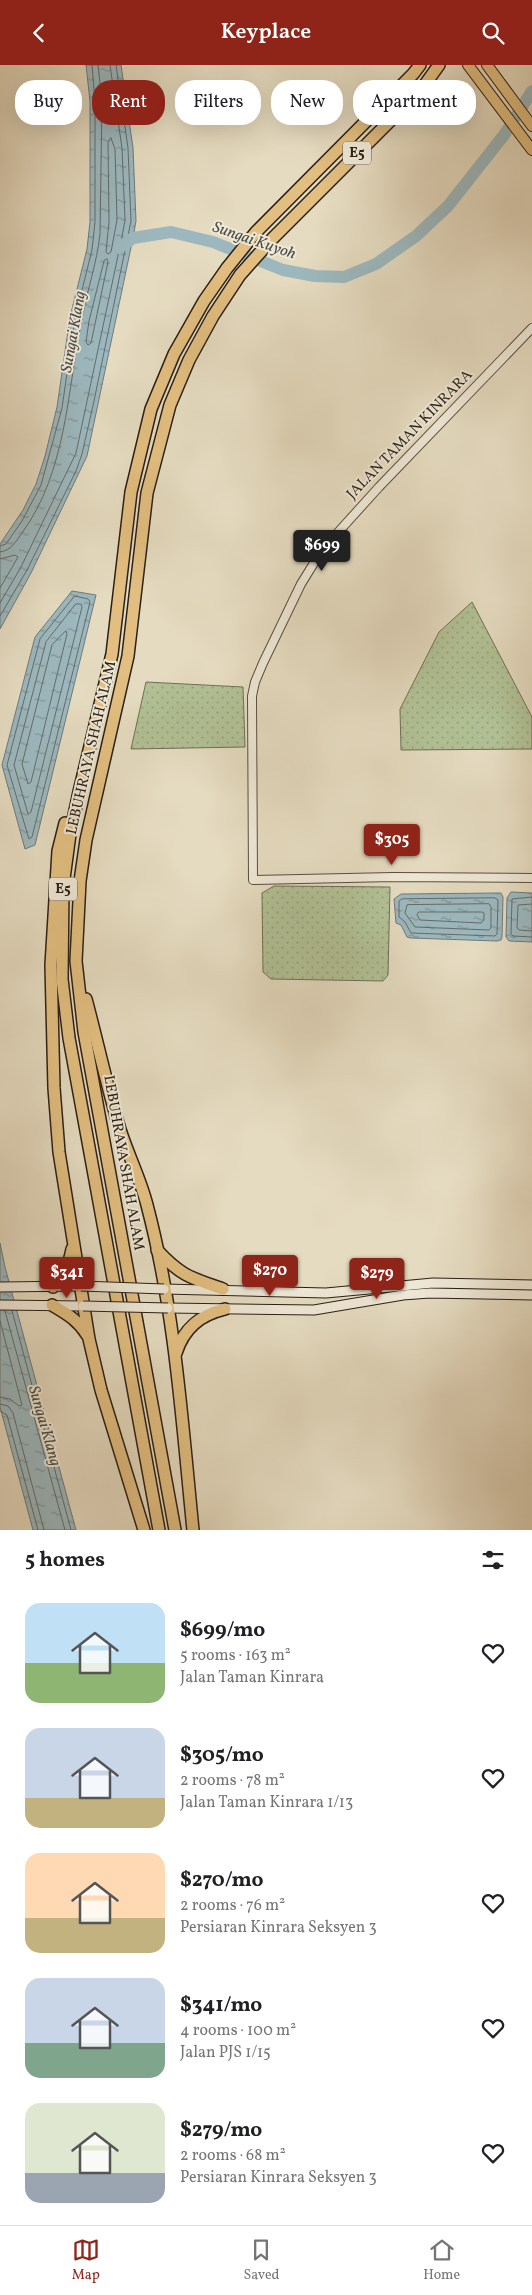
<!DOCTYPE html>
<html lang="en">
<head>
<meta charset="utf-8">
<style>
  :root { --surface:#fff; --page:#f2f2f2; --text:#202124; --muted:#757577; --line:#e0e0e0; --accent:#8f2418 }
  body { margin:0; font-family:Vollkorn,serif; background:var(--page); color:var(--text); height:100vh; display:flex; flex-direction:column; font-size:19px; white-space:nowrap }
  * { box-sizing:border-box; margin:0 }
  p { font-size:16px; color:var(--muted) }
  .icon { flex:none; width:28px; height:28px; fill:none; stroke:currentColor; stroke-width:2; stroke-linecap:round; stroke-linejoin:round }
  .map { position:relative; height:1465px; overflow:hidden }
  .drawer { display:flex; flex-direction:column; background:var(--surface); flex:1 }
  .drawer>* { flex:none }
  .banner { position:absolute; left:15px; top:15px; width:502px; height:45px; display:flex; gap:10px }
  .price { position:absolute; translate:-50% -42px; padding:0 11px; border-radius:5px; background:var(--accent); color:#fff; font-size:16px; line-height:32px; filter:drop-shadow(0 1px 2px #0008) }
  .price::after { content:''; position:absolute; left:50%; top:30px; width:15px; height:11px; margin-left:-8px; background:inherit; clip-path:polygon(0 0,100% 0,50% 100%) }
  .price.current { background:#222; color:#fff }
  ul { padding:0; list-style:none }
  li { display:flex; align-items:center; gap:15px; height:125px; padding:0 25px }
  li span { display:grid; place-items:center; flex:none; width:140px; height:100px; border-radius:15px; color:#555 }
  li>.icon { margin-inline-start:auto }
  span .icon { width:60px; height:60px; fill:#fffc; stroke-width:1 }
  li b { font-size:21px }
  h2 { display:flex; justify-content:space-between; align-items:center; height:60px; padding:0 25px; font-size:21px }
  .tag { padding:0 18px; border-radius:20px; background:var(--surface); box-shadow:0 5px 20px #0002; font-size:18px; line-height:45px }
  .tag.current { background:var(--accent); color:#fff }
  header { display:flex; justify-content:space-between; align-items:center; height:65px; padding:0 25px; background:var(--accent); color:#fff; font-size:22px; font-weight:600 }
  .menu { display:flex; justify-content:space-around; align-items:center; height:70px; border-top:1px solid var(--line); background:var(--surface); font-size:14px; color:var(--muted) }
  .menu a { display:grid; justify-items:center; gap:2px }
  .menu .current { color:var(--accent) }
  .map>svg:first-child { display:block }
  .park { fill:url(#park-dots); stroke:#6e7056 }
  .water { fill:url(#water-ripples); stroke:#6e7b7b }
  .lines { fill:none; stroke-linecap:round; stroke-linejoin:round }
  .shore { stroke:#636c6a; stroke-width:1 }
  .river { stroke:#9cb8be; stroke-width:12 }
  .tertiary-casing { stroke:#594e40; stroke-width:10 }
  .secondary-casing { stroke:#2a1f16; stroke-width:11 }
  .primary-casing { stroke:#2a1f16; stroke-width:12 }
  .motorway-casing { stroke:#2a1f16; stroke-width:14 }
  .tertiary { stroke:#eee8d6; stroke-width:8 }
  .secondary { stroke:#eee8d6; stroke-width:9 }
  .primary { stroke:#e2be80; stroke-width:10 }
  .motorway { stroke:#e2be80; stroke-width:11 }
  .secondary-bridge-casing { stroke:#2a1f16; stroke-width:11; stroke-linecap:butt }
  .secondary-bridge { stroke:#eee8d6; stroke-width:9 }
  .labels { text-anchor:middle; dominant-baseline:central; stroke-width:4; stroke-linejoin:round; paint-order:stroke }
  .shield { fill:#eee8d6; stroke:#655b50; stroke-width:1 }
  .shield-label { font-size:14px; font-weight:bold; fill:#2a1f16 }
  .street-label { font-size:15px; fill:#2a1f16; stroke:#eee8d6 }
  .water-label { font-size:16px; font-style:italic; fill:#4c4d48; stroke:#eee8d6 }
</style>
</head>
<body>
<header><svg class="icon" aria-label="back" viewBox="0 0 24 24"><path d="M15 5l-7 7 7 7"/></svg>Keyplace<svg class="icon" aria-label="search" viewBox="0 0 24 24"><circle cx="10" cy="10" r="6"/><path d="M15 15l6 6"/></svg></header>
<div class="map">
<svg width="532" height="1465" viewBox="0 0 532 1465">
  <defs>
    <pattern id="park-dots" width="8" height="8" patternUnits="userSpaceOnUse" patternTransform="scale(1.25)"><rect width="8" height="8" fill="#b1c195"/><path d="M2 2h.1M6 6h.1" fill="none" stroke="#98a580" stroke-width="1.8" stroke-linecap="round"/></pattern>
    <pattern id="water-ripples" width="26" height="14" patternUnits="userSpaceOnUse" patternTransform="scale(1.25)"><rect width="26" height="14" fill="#9cb8be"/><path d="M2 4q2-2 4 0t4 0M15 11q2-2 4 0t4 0" fill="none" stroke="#7f9599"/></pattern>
  </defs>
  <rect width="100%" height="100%" fill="#e5dbc0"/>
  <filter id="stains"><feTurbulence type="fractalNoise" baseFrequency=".004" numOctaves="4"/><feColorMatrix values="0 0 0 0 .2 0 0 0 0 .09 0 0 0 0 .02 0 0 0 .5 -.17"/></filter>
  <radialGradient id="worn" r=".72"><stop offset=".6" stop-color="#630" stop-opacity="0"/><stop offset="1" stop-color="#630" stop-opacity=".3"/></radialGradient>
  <g class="park">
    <path d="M 472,537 L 532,652 L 532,684 L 401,685 L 400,644 L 439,567 Z"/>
    <path d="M 146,617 L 243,622 L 245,682 L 131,684 Z"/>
    <path d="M 274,821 L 390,822 L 388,910 L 383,916 L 271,914 L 263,907 L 262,828 Z"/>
  </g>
  <g class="water">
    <path d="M 86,0 L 121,0 L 133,83 L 136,156 L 133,173 L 87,391 L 31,508 L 0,564 L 0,479 L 23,445 L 36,419 L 45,391 L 57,342 L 70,252 L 87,184 L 90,157 L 90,36 Z"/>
    <path d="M 72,526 L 96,530 L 35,780 L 25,784 L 2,700 L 35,572 Z"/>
    <path d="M 511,827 L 532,828 L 532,877 L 509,876 L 506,872 L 507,833 Z"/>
    <path d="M 497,828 L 501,828 L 503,832 L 502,872 L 501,875 L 497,876 L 411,873 L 407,872 L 401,860 L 396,858 L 394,834 L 401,829 Z"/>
    <path d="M 0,1178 L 5,1202 L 76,1465 L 33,1465 L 0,1342 Z"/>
  </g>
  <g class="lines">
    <g class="shore">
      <path d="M 111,73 L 115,84 L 117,155 L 111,187 L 108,189 L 106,187 L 109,157 L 108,78 Z"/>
      <path d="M 107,194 L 108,197 L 91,278 L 88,280 L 86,277 L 89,256 L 104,196 Z"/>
      <path d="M 0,481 L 6,479 L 22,456 L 41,420 L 62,343 L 75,253 L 92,185 L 95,157 L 95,36 L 92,0"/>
      <path d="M 0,487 C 11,486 16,476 22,468 C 67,406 67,326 82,254 C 87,225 97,198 100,169 L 102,36 L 98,0"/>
      <path d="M 0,494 L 15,490 L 18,492 L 0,523"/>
      <path d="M 75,531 L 88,534 L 90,537 L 32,772 L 29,774 L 7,700 L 40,574 Z"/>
      <path d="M 0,538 L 21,502 L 76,388 L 122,172 L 125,155 L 122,83 L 110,0"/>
      <path d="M 76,539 L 81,539 L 82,542 L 31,747 L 28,749 L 14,700 L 46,577 Z"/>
      <path d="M 0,551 L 27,505 L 76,406 L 82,389 L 94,336 L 131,156 L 128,83 L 116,0"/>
      <path d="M 66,566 L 67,569 L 31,717 L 28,719 L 22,699 L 52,580 Z"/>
      <path d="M 532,832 L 512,834 L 511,869 L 513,871 L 532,872"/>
      <path d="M 495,833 L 498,835 L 497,869 L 495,871 L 411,868 L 405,857 L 399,852 L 399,836 L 402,834 Z"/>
      <path d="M 489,839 L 491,842 L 491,863 L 489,865 L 415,862 L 405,848 L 407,840 Z"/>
      <path d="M 532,839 L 518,840 L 517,863 L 519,865 L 532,866"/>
      <path d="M 419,847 L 482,847 L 484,848 L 484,855 L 481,858 L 420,855 L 417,850 Z"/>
      <path d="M 5,1246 L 65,1465"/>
      <path d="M 12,1246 L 71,1465"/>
      <path d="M 0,1256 L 22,1340 L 19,1341 L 10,1334 L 0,1332"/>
      <path d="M 0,1339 L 8,1341 L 13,1348 L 44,1465"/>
      <path d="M 0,1346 L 7,1350 L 38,1465"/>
    </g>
    <path class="river" d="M 119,183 L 133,173 L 171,167 L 213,177 L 283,205 L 315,211 L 344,212 L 376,199 L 416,171 L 448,141 L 504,70 L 532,26"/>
    <defs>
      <path id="tertiary" d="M 532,263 L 379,422 L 322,485 L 301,519 L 263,598 L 255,617 L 252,631 L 253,815 L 393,812 L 532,813"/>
      <g id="secondary">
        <path d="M 0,1222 L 81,1221"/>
        <path d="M 164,1224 L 326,1228 L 433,1218 L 532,1220"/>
        <path d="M 0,1240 L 83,1241"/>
        <path d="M 168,1243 L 314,1245 L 403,1230 L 430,1228 L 532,1230"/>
      </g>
      <g id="primary">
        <path d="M 468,0 L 532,85"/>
        <path d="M 487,0 L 532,61"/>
      </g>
      <g id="motorway">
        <path d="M 65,758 L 58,786 L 51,900 L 54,1023 L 59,1087 L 89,1274 L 101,1325 L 144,1465"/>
        <path d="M 86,934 C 97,975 106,1017 118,1058 C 126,1086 140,1112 147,1140 C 175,1246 182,1356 193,1465"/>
        <path d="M 157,1185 C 181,1211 191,1213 223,1224"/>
        <path d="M 53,1222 C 64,1211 69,1200 72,1184"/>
        <path d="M 52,1240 C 67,1249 78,1255 87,1270"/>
        <path d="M 176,1288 C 184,1263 200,1250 225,1244"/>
        <path d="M 159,1465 L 69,973 L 62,914 L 63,821 L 70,769 L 79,727 L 112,589 L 131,427 L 151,344 L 174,289 L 204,236 L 227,203 L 256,167 L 413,9 L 420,0"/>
        <path d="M 175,1465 L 84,967 L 76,896 L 80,816 L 86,775 L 128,591 L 147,428 L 170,340 L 189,295 L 213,251 L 240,210 L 273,173 L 421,25 L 439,0"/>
      </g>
    </defs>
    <use href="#tertiary" class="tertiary-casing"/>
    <use href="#secondary" class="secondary-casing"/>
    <use href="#primary" class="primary-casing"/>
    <use href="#motorway" class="motorway-casing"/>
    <use href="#tertiary" class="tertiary"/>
    <use href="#secondary" class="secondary"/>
    <use href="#primary" class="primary"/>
    <use href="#motorway" class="motorway"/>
    <defs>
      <g id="secondary-bridge">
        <path d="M 81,1221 L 164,1224"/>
        <path d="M 83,1241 L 168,1243"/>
      </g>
    </defs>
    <use href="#secondary-bridge" class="secondary-bridge-casing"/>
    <use href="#secondary-bridge" class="secondary-bridge"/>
  </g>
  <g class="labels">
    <g class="shield">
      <rect x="343" y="76.5" width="28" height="23" rx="4"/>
      <rect x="49" y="812.5" width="28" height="23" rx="4"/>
    </g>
    <g class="shield-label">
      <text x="357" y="88">E5</text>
      <text x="63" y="824">E5</text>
    </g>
    <g class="street-label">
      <text transform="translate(410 370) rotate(-46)">JALAN TAMAN KINRARA</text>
      <text transform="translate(92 683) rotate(-77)">LEBUHRAYA SHAH ALAM</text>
      <text transform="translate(123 1098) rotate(80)">LEBUHRAYA SHAH ALAM</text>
    </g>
    <g class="water-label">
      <text transform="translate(254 176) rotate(19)">Sungai Kuyoh</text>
      <text transform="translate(74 267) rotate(-80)">Sungai Klang</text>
      <text transform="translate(44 1361) rotate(74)">Sungai Klang</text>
    </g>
  </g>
  <rect width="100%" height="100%" filter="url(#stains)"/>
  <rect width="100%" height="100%" fill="url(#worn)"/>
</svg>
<b class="price current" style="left:322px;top:507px">$699</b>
<b class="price" style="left:392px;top:801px">$305</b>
<b class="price" style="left:270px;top:1232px">$270</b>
<b class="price" style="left:67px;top:1234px">$341</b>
<b class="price" style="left:377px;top:1235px">$279</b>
<div class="banner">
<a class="tag">Buy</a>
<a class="tag current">Rent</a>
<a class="tag">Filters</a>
<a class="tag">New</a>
<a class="tag">Apartment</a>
</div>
</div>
<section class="drawer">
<h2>5 homes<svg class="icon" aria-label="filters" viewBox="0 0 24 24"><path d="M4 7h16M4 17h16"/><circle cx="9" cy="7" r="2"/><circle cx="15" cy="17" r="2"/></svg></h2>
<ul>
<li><span style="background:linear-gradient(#bfe0f5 60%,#8fb573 0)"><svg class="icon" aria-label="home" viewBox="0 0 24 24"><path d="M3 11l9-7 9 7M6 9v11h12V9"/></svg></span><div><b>$699/mo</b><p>5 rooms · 163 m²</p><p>Jalan Taman Kinrara</p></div><svg class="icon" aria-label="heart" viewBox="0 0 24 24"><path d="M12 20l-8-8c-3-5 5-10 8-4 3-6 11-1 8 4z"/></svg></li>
<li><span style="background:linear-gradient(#c9d6e8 70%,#c2b280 0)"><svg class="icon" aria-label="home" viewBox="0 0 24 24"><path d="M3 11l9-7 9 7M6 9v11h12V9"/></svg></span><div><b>$305/mo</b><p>2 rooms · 78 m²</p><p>Jalan Taman Kinrara 1/13</p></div><svg class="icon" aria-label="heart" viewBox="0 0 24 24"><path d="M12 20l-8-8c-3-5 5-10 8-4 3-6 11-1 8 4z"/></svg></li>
<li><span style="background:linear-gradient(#ffd9b3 65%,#c2b280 0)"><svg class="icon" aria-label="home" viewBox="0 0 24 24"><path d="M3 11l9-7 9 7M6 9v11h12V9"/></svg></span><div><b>$270/mo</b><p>2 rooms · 76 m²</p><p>Persiaran Kinrara Seksyen 3</p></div><svg class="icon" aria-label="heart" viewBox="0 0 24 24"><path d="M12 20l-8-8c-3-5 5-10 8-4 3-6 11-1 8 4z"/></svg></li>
<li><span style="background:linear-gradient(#c9d6e8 65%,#7fa58c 0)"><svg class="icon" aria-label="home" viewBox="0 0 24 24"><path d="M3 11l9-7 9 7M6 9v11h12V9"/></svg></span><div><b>$341/mo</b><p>4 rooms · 100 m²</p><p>Jalan PJS 1/15</p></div><svg class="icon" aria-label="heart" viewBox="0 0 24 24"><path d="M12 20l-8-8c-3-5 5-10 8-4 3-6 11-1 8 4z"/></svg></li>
<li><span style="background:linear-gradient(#dfe7d0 70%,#9aa5b1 0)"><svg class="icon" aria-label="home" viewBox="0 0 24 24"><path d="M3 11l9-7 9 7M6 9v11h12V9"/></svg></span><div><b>$279/mo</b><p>2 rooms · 68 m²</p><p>Persiaran Kinrara Seksyen 3</p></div><svg class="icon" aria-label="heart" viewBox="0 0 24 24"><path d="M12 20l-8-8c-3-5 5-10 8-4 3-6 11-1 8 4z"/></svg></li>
</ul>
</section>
<nav class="menu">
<a class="current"><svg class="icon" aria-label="map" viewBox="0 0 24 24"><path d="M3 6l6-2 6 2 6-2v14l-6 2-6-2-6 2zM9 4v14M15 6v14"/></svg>Map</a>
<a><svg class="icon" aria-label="saved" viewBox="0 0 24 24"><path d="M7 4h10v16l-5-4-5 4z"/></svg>Saved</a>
<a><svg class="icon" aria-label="home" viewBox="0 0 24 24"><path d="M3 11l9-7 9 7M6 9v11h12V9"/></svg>Home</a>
</nav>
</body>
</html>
